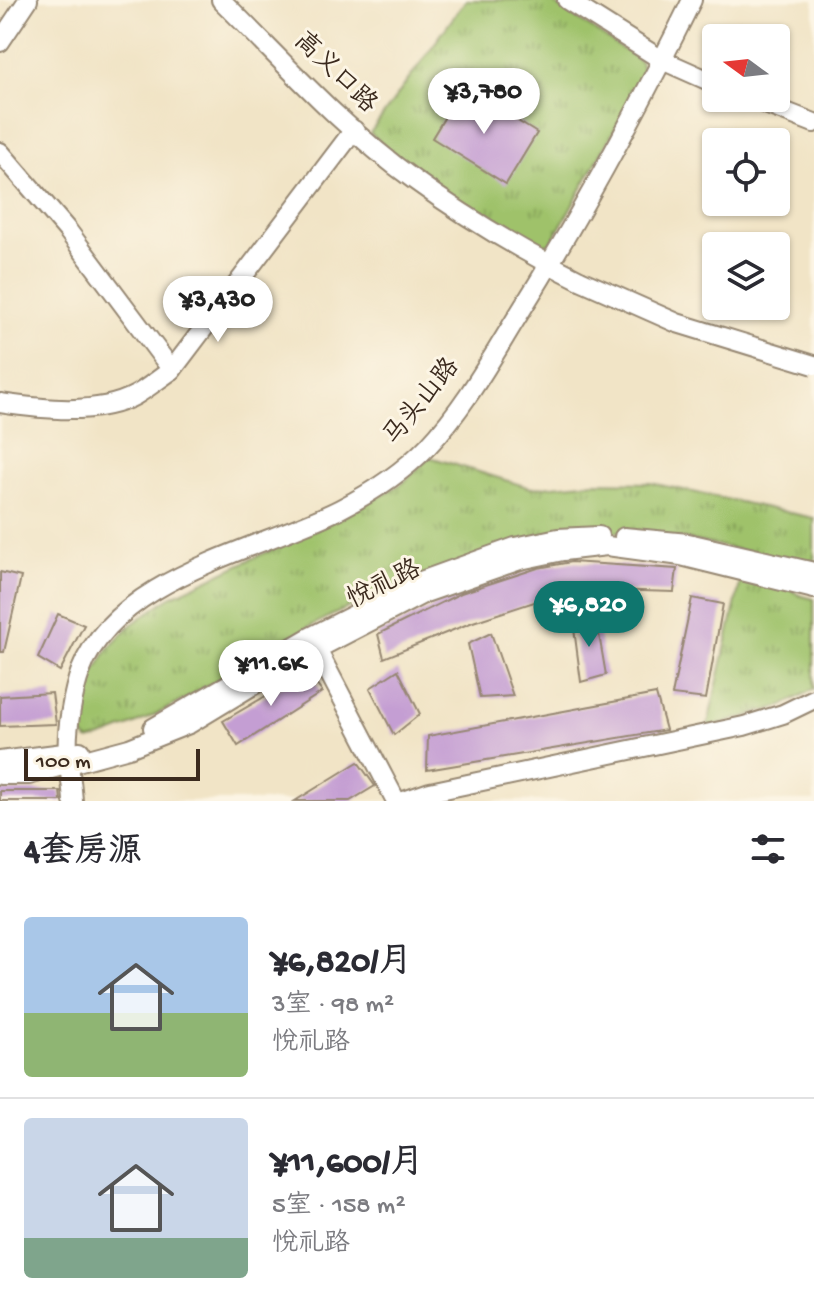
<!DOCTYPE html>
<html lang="zh">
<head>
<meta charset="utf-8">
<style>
  :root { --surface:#fff; --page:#f7f7f7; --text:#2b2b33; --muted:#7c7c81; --line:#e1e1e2; --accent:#0f766e }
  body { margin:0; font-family:"Gochi Hand","LXGW WenKai TC",sans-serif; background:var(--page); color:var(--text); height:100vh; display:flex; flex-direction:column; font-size:30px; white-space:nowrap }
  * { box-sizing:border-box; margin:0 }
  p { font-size:26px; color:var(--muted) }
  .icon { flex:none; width:44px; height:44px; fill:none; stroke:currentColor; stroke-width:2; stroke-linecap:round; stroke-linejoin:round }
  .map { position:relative; height:801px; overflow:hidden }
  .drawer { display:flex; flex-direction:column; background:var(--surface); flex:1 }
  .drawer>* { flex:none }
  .needle { width:52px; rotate:285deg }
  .tools { position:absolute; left:702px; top:24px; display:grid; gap:16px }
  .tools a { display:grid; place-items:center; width:88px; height:88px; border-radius:8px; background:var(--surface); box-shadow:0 2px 6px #0004; font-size:40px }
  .scale { position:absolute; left:24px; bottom:20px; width:176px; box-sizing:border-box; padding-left:8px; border:4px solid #3b2a1e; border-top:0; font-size:22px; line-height:28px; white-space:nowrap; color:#3b2a1e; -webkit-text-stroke:6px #fcf5e5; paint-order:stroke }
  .price { position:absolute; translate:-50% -68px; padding:0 18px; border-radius:28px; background:#fff; color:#222; font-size:26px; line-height:52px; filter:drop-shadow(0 2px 4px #0008) }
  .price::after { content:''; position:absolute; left:50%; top:48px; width:24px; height:18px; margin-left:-12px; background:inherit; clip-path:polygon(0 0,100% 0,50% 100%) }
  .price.on { background:var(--accent); color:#fff }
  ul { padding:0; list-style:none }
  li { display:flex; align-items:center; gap:24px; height:200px; padding:0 24px }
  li+li { border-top:2px solid var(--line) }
  li span { display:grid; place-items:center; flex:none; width:224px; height:160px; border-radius:8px; color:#555 }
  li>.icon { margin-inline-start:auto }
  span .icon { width:96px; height:96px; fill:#fffc; stroke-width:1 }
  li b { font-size:34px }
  h2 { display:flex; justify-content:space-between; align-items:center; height:96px; padding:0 24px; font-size:34px }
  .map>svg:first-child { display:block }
  .park { fill:url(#park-tufts); stroke:#6d7644; stroke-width:2 }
  .building { fill:#c49ed3 }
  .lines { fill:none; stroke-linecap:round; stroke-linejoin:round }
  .secondary-casing { stroke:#968772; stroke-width:22 }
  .secondary { stroke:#fff; stroke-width:18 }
  .secondary-bridge-casing { stroke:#968772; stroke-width:22; stroke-linecap:butt }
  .secondary-bridge { stroke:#fff; stroke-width:18 }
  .labels { text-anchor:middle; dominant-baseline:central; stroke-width:6; stroke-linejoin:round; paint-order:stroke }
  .street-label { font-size:26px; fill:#3b2a1e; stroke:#fcf5e5 }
</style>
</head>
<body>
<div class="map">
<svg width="814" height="801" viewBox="0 0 814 801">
  <defs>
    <pattern id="park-tufts" width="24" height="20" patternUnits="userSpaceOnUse" patternTransform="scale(2)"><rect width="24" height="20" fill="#9fc26b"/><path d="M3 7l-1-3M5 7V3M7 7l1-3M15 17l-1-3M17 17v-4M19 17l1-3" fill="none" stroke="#839e57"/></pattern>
  </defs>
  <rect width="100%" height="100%" fill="#fcf5e5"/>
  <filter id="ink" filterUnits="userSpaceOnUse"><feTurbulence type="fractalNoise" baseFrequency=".0125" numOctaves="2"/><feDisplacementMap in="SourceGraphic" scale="16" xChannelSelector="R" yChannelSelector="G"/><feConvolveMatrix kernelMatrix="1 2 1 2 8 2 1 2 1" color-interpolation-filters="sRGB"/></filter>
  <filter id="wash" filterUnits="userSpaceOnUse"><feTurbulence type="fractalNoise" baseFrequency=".006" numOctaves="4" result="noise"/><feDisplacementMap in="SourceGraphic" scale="32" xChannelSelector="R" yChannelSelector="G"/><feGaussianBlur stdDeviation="1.8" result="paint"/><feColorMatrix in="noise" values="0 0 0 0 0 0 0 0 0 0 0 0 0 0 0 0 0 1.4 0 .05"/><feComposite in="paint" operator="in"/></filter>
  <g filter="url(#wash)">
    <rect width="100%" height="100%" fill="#f1e4c6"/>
    <g class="park">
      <path d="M 466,0 L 549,0 L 640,61 L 644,77 L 551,243 L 536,246 L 477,213 L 416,172 L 370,133 Z"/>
      <path d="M 430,457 L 531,488 L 595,482 L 651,483 L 814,518 L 814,567 C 731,548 649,526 563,532 C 542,534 519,545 499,551 C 431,573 366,596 303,630 C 232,669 167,718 89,741 L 82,735 L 82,713 L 93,675 L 108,649 L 132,624 L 170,597 L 346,515 L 403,483 Z"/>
      <path d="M 742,575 L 786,586 L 799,595 L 814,599 L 814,689 L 782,706 L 707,728 Z"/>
    </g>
    <g id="blocks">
      <g class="building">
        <path d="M 463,87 L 537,133 L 506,184 L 432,138 Z"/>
        <path d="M 571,562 L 677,569 L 674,592 L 574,589 L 473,622 L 384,658 L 378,634 L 461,593 L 538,568 Z"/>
        <path d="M 0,572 L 21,577 L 4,652 L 0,652 Z"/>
        <path d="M 692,598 L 723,604 L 706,699 L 672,695 Z"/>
        <path d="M 58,614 L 84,625 L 60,671 L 38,658 Z"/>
        <path d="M 596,617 L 606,675 L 581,682 L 573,621 Z"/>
        <path d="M 491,633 L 513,696 L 480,698 L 468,644 Z"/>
        <path d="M 398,670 L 420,714 L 394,735 L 370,688 Z"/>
        <path d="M 307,672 L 322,692 L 238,746 L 223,721 Z"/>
        <path d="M 52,693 L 56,724 L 0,726 L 0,696 Z"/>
        <path d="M 656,694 L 666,730 L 427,770 L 428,736 Z"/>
        <path d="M 358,762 L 375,786 L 350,801 L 295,801 Z"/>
        <path d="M 0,791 L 60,791 L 61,801 L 0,801 Z"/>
      </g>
    </g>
  </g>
  <g filter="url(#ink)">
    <use href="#blocks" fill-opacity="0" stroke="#968772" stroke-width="2"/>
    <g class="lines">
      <defs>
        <g id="secondary">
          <path d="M 221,0 C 283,61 342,128 413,179 C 465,217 522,251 580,280"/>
          <path d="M 567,0 L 662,60 L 716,84"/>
          <path d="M 0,42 L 28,0"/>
          <path d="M 750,98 L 814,123"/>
          <path d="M 0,152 L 68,231 L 172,370"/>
          <path d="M 0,403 C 41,409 98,416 136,395 C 148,388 160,378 172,370 L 354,130"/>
          <path d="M 624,537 L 688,543 L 814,572"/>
          <path d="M 312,640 L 396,801"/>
          <path d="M 153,728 L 310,637 L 421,581 L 515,547 L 558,538 L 599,536"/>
          <path d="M 0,761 L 80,751"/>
          <path d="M 0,775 L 29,775 L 129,748 L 189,724 L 290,663 L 425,593 L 520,560 L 563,551 L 607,546 L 681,556 L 814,589"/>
          <path d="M 73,801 C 72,785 69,769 68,753 C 66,730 73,691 81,670 C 116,577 259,550 340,509 C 373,492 403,472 428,446 C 464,408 490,361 517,317 C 581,215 639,108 692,0"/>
          <path d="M 404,801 L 430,792 L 744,726 L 783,714 L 814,699"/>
        </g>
      </defs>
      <use href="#secondary" class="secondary-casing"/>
      <use href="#secondary" class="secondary"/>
      <defs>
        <path id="secondary-bridge" d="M 580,280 L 677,323 L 814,365"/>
      </defs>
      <use href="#secondary-bridge" class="secondary-bridge-casing"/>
      <use href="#secondary-bridge" class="secondary-bridge"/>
    </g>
  </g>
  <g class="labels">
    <g class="street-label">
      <text transform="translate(334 74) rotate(44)">高义口路</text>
      <text transform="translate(423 403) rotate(-51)">马头山路</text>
      <text transform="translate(385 586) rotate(-26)">悦礼路</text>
    </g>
  </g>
</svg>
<div class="tools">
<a><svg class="needle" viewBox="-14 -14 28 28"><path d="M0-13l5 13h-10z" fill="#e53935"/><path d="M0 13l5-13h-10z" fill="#7c7c81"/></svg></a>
<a><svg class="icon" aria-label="locate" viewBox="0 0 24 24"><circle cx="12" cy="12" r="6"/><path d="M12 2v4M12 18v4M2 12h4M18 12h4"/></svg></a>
<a><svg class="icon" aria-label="layers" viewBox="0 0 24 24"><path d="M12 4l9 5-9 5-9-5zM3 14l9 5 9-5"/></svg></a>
</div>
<div class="scale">100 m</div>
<b class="price" style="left:484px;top:136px">¥3,780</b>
<b class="price" style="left:218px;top:344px">¥3,430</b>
<b class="price on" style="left:589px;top:649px">¥6,820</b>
<b class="price" style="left:271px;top:708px">¥11.6K</b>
</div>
<section class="drawer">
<h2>4套房源<svg class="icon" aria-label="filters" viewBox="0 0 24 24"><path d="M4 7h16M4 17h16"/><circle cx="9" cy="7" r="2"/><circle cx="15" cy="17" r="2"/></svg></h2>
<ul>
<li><span style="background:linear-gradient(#a9c7e8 60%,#8fb573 0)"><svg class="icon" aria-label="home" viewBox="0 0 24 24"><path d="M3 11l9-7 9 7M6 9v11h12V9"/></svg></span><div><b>¥6,820/月</b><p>3室 · 98 m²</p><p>悦礼路</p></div></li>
<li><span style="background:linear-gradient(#c9d6e8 75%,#7fa58c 0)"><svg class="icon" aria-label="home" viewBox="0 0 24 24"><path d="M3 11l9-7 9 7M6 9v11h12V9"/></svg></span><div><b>¥11,600/月</b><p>5室 · 158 m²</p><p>悦礼路</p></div></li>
</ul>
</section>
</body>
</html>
